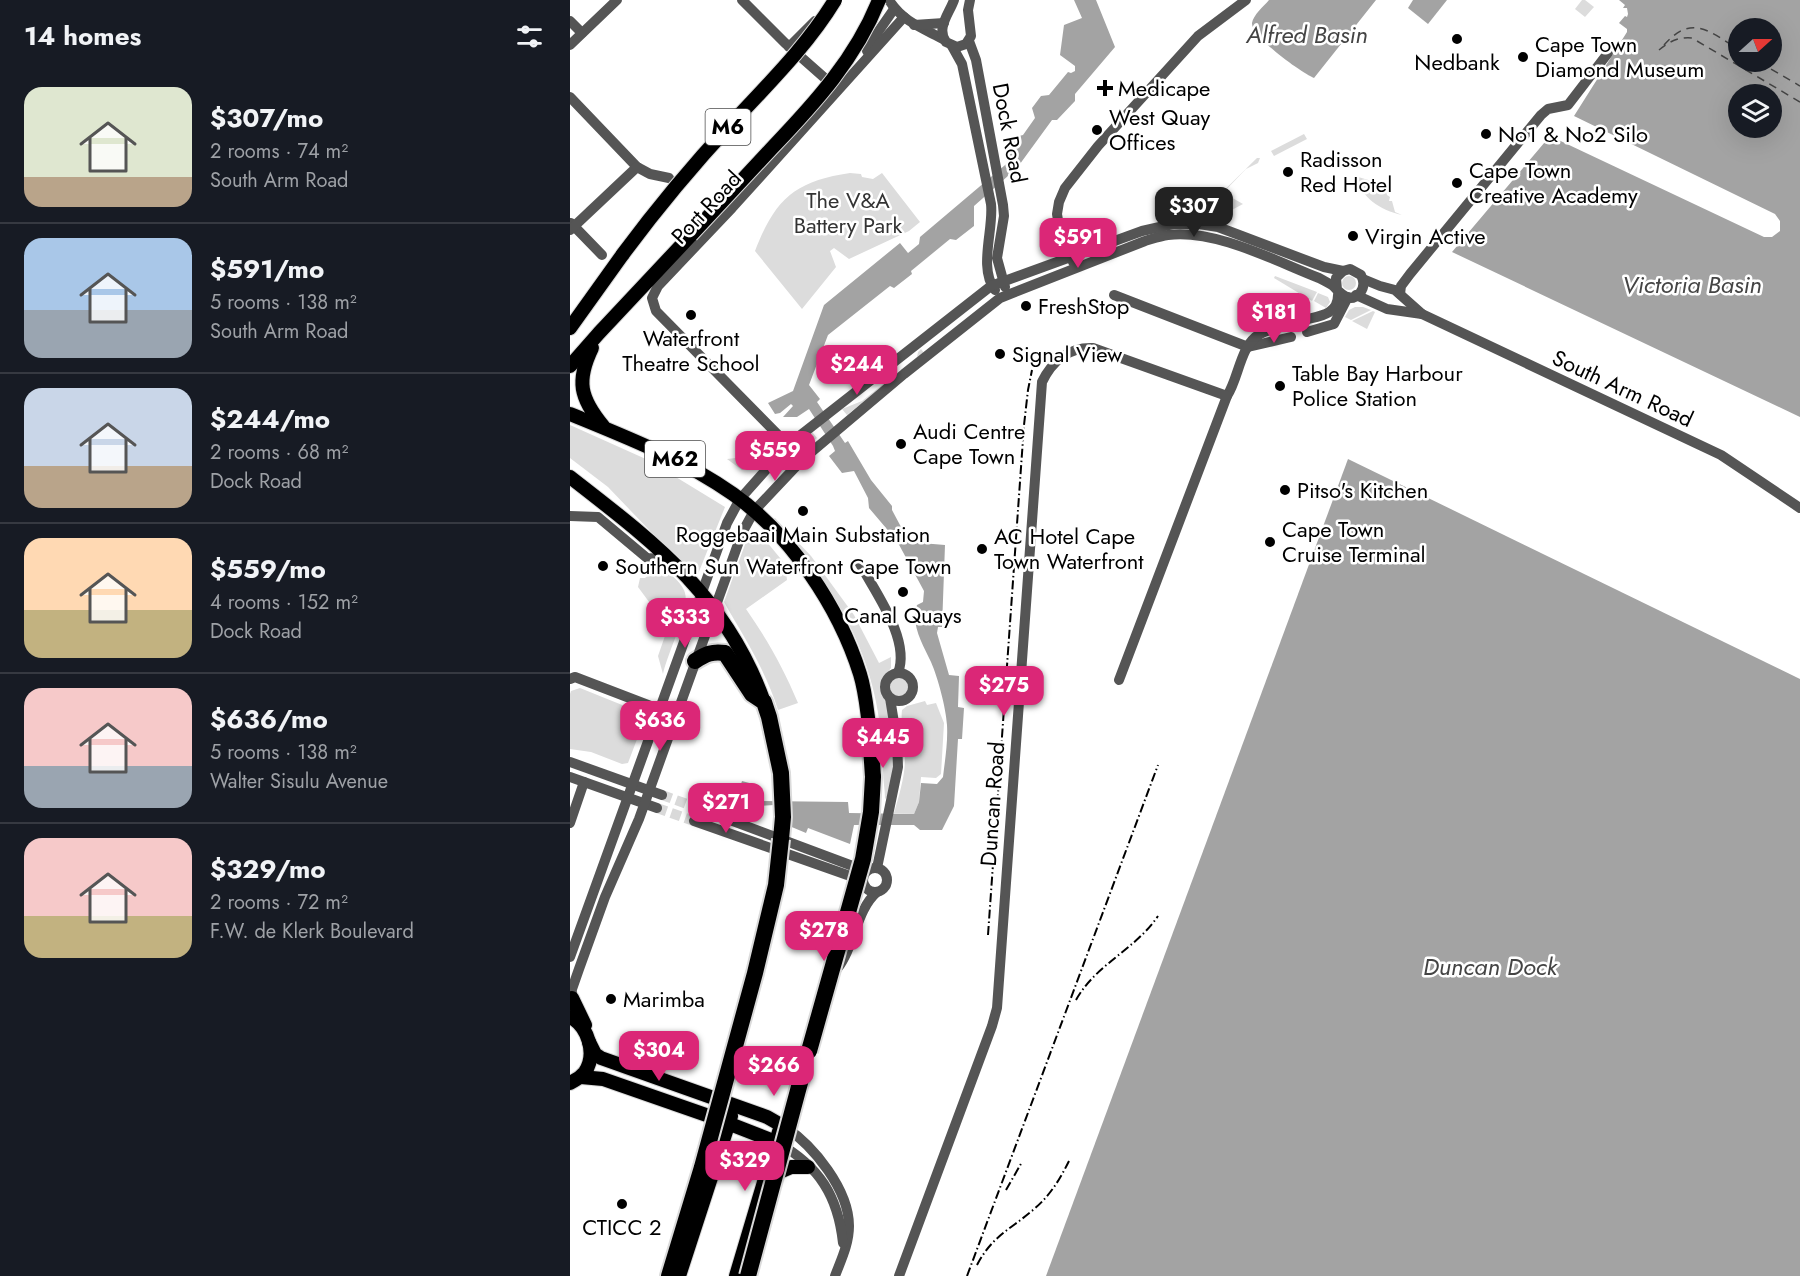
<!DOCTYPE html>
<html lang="en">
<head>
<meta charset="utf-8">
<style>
  :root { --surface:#171b24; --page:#20242c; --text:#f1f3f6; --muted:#9ea1a6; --line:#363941; --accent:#db2777 }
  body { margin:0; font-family:Jost,sans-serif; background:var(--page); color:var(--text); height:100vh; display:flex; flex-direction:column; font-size:22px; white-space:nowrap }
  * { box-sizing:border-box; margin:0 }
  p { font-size:20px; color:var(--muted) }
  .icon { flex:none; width:33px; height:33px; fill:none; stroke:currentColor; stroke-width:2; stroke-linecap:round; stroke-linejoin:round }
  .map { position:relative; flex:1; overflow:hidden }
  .drawer { display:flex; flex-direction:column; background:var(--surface); width:570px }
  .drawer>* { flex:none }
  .needle { width:39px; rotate:69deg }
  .controls { position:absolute; left:1158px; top:18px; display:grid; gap:12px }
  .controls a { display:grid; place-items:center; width:54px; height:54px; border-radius:50%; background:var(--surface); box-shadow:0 6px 24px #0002; font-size:30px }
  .price { position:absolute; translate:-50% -51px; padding:0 14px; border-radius:12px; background:var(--accent); color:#fff; font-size:20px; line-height:39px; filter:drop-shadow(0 2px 3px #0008) }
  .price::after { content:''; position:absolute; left:50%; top:36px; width:18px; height:14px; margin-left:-9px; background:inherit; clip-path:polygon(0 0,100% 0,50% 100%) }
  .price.active { background:#222; color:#fff }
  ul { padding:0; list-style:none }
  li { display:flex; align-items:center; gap:18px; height:150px; padding:0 24px }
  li+li { border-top:2px solid var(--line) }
  li span { display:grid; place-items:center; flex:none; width:168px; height:120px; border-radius:18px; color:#555 }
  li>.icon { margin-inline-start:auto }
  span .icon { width:72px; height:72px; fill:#fffc; stroke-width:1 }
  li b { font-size:26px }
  h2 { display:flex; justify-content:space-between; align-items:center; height:72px; padding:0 24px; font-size:26px }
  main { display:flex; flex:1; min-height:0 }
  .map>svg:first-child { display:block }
  .green { fill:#dcdcdc }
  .water { fill:#a3a3a3; fill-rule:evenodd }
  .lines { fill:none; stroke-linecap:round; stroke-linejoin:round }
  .ferry { stroke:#444; stroke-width:1.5; stroke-dasharray:8 6; stroke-linecap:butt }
  .minor-tunnel { stroke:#d9d9d9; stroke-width:10; stroke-dasharray:10 5; stroke-linecap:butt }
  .major-casing { stroke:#dbdbdb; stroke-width:16 }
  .highway-casing { stroke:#dbdbdb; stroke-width:20 }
  .minor { stroke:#555; stroke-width:10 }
  .major { stroke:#000; stroke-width:14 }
  .highway { stroke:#000; stroke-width:16 }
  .rail { stroke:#000; stroke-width:2; stroke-dasharray:9 3 1.5 3; stroke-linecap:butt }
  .major-bridge-casing { stroke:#dbdbdb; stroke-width:16; stroke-linecap:butt }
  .highway-bridge-casing { stroke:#dbdbdb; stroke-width:20; stroke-linecap:butt }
  .major-bridge { stroke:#000; stroke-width:14 }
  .highway-bridge { stroke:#000; stroke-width:16 }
  .poi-dot { fill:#000; stroke:#fff; stroke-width:2 }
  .labels { text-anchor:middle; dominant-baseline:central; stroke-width:5; stroke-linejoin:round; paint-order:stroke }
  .shield { fill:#fff; stroke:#4c4c4c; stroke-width:1.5 }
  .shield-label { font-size:21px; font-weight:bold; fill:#000 }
  .poi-label { font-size:22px; fill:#000; stroke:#fff; text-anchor:start }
  .street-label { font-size:22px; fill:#000; stroke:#fff }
  .park-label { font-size:22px; fill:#333; stroke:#fff }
  .water-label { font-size:24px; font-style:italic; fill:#444; stroke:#fff }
</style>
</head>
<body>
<main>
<section class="drawer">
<h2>14 homes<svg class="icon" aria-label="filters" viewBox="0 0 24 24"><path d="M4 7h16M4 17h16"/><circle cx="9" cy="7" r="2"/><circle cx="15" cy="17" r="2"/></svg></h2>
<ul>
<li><span style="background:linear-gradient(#dfe7d0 75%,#b9a48a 0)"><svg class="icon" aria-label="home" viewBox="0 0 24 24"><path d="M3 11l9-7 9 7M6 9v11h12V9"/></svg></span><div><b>$307/mo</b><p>2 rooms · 74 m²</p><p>South Arm Road</p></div></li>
<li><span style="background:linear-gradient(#a9c7e8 60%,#9aa5b1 0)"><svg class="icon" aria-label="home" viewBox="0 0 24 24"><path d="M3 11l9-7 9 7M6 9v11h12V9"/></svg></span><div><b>$591/mo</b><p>5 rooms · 138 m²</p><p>South Arm Road</p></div></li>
<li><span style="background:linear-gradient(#c9d6e8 65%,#b9a48a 0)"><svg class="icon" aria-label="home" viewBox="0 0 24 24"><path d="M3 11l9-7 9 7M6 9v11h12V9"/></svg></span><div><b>$244/mo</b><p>2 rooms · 68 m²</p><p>Dock Road</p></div></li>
<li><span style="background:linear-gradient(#ffd9b3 60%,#c2b280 0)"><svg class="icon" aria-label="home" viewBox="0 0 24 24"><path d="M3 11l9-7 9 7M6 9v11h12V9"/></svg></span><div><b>$559/mo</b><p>4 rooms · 152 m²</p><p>Dock Road</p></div></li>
<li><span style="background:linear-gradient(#f6c9c9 65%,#9aa5b1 0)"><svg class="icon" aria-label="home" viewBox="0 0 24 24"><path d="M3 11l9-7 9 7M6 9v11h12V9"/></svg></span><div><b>$636/mo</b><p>5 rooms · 138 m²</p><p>Walter Sisulu Avenue</p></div></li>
<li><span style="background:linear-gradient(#f6c9c9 65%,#c2b280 0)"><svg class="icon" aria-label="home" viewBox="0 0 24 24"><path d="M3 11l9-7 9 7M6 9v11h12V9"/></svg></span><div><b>$329/mo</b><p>2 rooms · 72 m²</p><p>F.W. de Klerk Boulevard</p></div></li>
</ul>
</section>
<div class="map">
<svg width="1230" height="1276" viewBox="0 0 1230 1276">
  <rect width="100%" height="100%" fill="#fff"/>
  <g class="green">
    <path d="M 1012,0 L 1015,0 L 1024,7 L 1015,17 L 1005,9 Z"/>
    <path d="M 734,134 L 737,139 L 704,156 L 701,151 Z"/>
    <path d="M 687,158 L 690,158 L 688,163 L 676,169 L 650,196 L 642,212 L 634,210 Z"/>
    <path d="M 280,173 L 291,174 L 292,177 L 303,179 L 312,173 L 350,222 L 339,231 L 279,259 L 264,248 L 260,251 L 266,267 L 232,309 L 185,251 C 205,199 225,181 280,173 Z"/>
    <path d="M 785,176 L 805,182 L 805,186 L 808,187 L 808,192 L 812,193 L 813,190 L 816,190 L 817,195 L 820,197 L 819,201 L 822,201 L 825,212 L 832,215 C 810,210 792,198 785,176 Z"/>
    <path d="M 659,196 L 673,204 L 658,212 L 650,212 L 652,204 Z"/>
    <path d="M 705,276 L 747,292 L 742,301 L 704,278 Z"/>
    <circle cx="779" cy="283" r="7"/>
    <path d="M 748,293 L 758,297 L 760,302 L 756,308 L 744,301 Z"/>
    <path d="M 785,307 L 793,307 L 801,310 L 781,320 L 775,317 L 779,310 Z"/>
    <path d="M 803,311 L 805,312 L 797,329 L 782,321 Z"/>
    <path d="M 351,349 L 354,353 L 277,415 L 272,409 L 292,401 L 347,357 L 348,352 Z"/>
    <path d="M 0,425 L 78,460 L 155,507 L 126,579 L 38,487 L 0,458 Z"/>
    <path d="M 242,432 L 247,438 L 222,458 L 218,453 Z"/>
    <path d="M 192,449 L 194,451 L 176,469 L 172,470 L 157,459 L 183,456 Z"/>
    <path d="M 205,518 L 241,556 L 284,615 L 309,663 L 321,657 L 321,668 L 313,678 L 310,684 L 310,690 L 318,706 L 322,731 L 324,763 L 318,796 L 315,799 C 315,789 313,781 313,771 C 313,669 272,592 203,520 Z"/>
    <path d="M 183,530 L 196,541 L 215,564 L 217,580 L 176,609 C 197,639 214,669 228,703 L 208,710 C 196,671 174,637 154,602 L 177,539 Z"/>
    <path d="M 88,567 C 97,570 113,583 115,593 C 120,609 97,654 93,674 L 88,656 L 96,633 L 83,628 L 88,614 L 68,587 L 70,578 L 75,578 L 83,572 L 83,568 Z"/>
    <circle cx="329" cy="687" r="9"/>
    <path d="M 10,688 L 72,713 L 75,718 L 58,763 L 52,764 L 21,752 L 0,749 L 0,694 L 1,691 Z"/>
    <path d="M 355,701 L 357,705 L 366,703 L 374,723 L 371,774 L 366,778 L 351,777 L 349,802 L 344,814 L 324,813 C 329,795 335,777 335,758 C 336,742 330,726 332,710 L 337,706 Z"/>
  </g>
  <g class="water">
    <path d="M 504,0 L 526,0 L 545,47 L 505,94 L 505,101 L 487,120 L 482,120 L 447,168 L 404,206 L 404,226 L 386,240 L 380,239 L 341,271 L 342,274 L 324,288 L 320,286 L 258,335 L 239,385 L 250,399 L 247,402 L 275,443 L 278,441 L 301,480 L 322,506 L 322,510 L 339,542 L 375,545 L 372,627 L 368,627 L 367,633 L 379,675 L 389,676 L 388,707 L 394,708 L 392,739 L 388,739 L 384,806 L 372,830 L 350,830 L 344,825 L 284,825 L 280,844 L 238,828 L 236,833 L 205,820 L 204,805 L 187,806 L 186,815 L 181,813 L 183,808 L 178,807 L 181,797 L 168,793 L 172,781 L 183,784 L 187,801 L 278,802 L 279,813 L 344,814 L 349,802 L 351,783 L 367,784 L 373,777 C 375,760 378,742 377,725 C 376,708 368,678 361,662 C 353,645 340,624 347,605 L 353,602 L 354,591 L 327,541 L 299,508 L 298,498 L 284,471 L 272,473 L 259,456 L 265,451 L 263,446 L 239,409 L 227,417 L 213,417 L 223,406 L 221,404 L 210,413 L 205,414 L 198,403 L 223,391 L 254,305 L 330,243 L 338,253 L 349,244 L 350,237 L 441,160 L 436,139 L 453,135 L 465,118 L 462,108 L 471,96 L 479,95 L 498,72 L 501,73 L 505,71 L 505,66 L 490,55 L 494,25 L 512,18 Z"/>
    <path d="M 699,0 L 806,0 L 744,78 C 732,73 681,37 682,23 C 683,15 694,6 699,0 Z"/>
    <path d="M 843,0 L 877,0 L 858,24 L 838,8 Z"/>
    <path d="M 1049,0 L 1230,0 L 1230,417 L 882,252 L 980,136 L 1194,237 L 1202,237 L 1210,231 L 1210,221 L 1205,214 L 1004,116 L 1057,32 L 1057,29 L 1049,23 L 1055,16 L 1057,17 L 1058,14 L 1057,8 L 1053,8 L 1055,5 ZM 1168,28 L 1202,28 L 1202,62 L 1168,62 ZM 1168,94 L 1202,94 L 1202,128 L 1168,128 Z"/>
    <path d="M 778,459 L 1230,679 L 1230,1276 L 476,1276 Z"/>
  </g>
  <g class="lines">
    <g class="ferry">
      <path d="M 1094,45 C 1122,13 1140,32 1168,49"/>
      <path d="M 1089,50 C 1100,41 1108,37 1122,38 L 1230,102"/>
      <path d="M 1189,62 L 1230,86"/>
    </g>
    <g class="minor-tunnel">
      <path d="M 92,795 L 128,808"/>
      <path d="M 87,808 L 124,821"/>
    </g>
    <defs>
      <g id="major">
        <path d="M 0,328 L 53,254"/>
        <path d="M 22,348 C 6,381 10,398 33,426"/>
        <path d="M 0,366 L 29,333 L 121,235"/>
        <path d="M 0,414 C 56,437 113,459 163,494 C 221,535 269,607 290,674 C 296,693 297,713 300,732"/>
        <path d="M 0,477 C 85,543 156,596 194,702"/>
        <path d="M 2,998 L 15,1025"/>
        <path d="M 0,1017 C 18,1026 27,1054 15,1072 C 11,1077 6,1080 0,1083"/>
        <path d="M 19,1042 L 25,1054 L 31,1058 L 197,1117 L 211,1125 L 166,1276"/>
        <path d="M 11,1077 L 33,1079 L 142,1117 L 206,1142"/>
        <path d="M 200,1176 L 221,1167 L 238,1167"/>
        <path d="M 109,1276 L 161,1116"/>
      </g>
      <g id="highway">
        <path d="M 125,661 C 136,654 142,651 155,653 L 182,694 L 194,702 L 199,717 L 211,773 L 213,817 L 211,839"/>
        <path d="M 300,732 L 303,777"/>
        <path d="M 99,1276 L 132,1167"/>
      </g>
    </defs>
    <use href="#major" class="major-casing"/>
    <use href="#highway" class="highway-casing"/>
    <g class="minor">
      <path d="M 172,0 L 215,43 L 266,88"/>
      <path d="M 319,0 C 332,21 352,28 373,39"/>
      <path d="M 384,0 C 379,14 366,28 376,42 L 387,47 L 396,44 L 401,36 L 398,10 L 400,0"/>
      <path d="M 0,21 L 12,33"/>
      <path d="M 344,25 L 374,23"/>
      <path d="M 399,41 L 406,60 L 433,205 L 434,216 L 427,258 L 435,287"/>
      <path d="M 0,45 L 47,0"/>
      <path d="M 382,46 L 392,64 L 421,204 C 424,229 408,268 425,290"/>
      <path d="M 219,47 L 245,21"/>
      <path d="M 297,51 L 301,42 L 324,9"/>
      <path d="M 0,97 L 67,167 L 80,174 L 99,178"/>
      <path d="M 1,223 L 32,255"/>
      <path d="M 0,230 L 67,167"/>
      <path d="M 503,262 L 489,226 L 487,214 L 489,202 L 495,188 L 528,146 L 628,36 L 676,0"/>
      <path d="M 793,279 L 810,286 L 825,290 L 852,314"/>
      <path d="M 830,294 L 831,286 L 840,274 L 971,115 L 978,109 L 998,105 L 1038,53"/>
      <path d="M 544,295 L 678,347"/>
      <path d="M 786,295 L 817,309 L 852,314 L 1151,455 L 1230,508"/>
      <path d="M 734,320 C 749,316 768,315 768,295"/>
      <path d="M 737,332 L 764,324 L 778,297"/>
      <path d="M 678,347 L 721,337"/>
      <path d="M 218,445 L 86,311 L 82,298 L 88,286 L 162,208 L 334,17"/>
      <path d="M 0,516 L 28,517 L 77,558 L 101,560"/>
      <path d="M 289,562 C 304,591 341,639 328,673"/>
      <circle cx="329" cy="687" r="14"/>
      <path d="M 0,679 L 5,677 L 91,710"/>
      <path d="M 549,680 L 657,396 C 669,378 670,345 690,334 C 699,329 709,328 718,325"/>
      <path d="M 0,762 L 92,795"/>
      <path d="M 0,777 L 87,808"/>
      <path d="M 128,808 L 296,871"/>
      <path d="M 124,821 L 283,877 L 295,886"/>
      <path d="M 0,823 L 14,782"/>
      <path d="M 307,868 L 328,767 L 327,741 L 320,698"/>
      <circle cx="305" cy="880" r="12"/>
      <path d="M 0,957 L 157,523 L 170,499 L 218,445 L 421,286 L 572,231 L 603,224 L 629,224 L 648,227 L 754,267 L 773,271"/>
      <path d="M 267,969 C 285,946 286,910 307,892"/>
      <path d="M 1,1004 L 2,989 L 9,969 L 35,897 L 69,819 L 172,533 L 184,511 L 232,460 L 334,374 L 430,298 L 575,241 C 582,239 590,236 598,235 C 646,229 705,261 749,278 C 753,280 758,283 762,285 C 770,292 779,305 790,293 C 795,287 794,281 791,275 L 780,269 L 773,271 L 766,278 L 767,290"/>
      <path d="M 215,1127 C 244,1146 279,1190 279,1226 C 279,1244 271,1260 265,1276"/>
      <path d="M 208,1143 C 249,1166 268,1196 273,1243"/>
      <path d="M 329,1276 L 422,1026 L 427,1008 L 472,382 C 482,361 499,347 523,348 L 657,396"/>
    </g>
    <use href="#major" class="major"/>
    <use href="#highway" class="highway"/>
    <g class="rail">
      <path d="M 418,935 L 454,425 L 458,390 L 462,370"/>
      <path d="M 506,1000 C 526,964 565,950 588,916"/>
      <path d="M 436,1190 L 452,1162"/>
      <path d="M 407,1265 C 422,1236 441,1229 463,1210 C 480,1196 490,1179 499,1161"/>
      <path d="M 397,1276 L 588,765"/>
    </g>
    <defs>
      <g id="major-bridge">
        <path d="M 121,235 C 148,206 175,177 202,148 C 245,103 286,58 309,0"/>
        <path d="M 53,254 C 87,208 123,165 162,123 C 198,84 237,46 265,0"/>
      </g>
      <g id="highway-bridge">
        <path d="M 239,1051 L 293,859 L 301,812 L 303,777"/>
        <path d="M 132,1167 L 185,973 L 206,885 L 211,839"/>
        <path d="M 178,1276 L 234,1068"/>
      </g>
    </defs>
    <use href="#major-bridge" class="major-bridge-casing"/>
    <use href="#highway-bridge" class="highway-bridge-casing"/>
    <use href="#major-bridge" class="major-bridge"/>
    <use href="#highway-bridge" class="highway-bridge"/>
  </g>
  <g class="poi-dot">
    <circle cx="887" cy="39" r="6"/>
    <circle cx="953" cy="57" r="6"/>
    <path d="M532 79h6v6h6v6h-6v6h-6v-6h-6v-6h6z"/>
    <circle cx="527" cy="130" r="6"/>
    <circle cx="916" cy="134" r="6"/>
    <circle cx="718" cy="172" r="6"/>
    <circle cx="887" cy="183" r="6"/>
    <circle cx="783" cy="236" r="6"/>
    <circle cx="456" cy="306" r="6"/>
    <circle cx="121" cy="315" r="6"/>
    <circle cx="430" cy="354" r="6"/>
    <circle cx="710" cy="386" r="6"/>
    <circle cx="331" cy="444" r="6"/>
    <circle cx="715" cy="490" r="6"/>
    <circle cx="233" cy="511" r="6"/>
    <circle cx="700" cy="542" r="6"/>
    <circle cx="412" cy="549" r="6"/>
    <circle cx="33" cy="566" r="6"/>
    <circle cx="333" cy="592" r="6"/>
    <circle cx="41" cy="999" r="6"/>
    <circle cx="52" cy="1204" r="6"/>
  </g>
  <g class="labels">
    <g class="shield">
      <rect x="135.5" y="109" width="45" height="36" rx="4.5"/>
      <rect x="75" y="441" width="60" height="36" rx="4.5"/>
    </g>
    <g class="shield-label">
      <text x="158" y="127">M6</text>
      <text x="105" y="459">M62</text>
    </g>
    <g class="poi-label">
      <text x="965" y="44">Cape Town<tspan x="965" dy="25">Diamond Museum</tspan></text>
      <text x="887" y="62" text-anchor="middle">Nedbank</text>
      <text x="548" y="88">Medicape</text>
      <text x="539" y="117">West Quay<tspan x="539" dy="25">Offices</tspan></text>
      <text x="928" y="134">No1 &amp; No2 Silo</text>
      <text x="730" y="159">Radisson<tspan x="730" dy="25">Red Hotel</tspan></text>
      <text x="899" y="170">Cape Town<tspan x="899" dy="25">Creative Academy</tspan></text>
      <text x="795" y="236">Virgin Active</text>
      <text x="468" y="306">FreshStop</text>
      <text x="121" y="338" text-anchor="middle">Waterfront<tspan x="121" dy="25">Theatre School</tspan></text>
      <text x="442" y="354">Signal View</text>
      <text x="722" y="373">Table Bay Harbour<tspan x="722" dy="25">Police Station</tspan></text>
      <text x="343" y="431">Audi Centre<tspan x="343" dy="25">Cape Town</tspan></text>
      <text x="727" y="490">Pitso's Kitchen</text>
      <text x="712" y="529">Cape Town<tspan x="712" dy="25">Cruise Terminal</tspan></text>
      <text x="233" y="534" text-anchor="middle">Roggebaai Main Substation</text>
      <text x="424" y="536">AC Hotel Cape<tspan x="424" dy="25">Town Waterfront</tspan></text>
      <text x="45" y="566">Southern Sun Waterfront Cape Town</text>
      <text x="333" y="615" text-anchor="middle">Canal Quays</text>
      <text x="53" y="999">Marimba</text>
      <text x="52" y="1227" text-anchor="middle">CTICC 2</text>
    </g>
    <g class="street-label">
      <text transform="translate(440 133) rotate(79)">Dock Road</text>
      <text transform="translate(136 207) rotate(-47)">Port Road</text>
      <text transform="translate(1053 388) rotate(25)">South Arm Road</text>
      <text transform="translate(422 804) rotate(-86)">Duncan Road</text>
    </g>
    <g class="park-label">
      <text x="278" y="200">The V&amp;A<tspan x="278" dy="25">Battery Park</tspan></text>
    </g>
    <g class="water-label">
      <text x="737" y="34">Alfred Basin</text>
      <text x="1122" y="284">Victoria Basin</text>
      <text x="920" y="966">Duncan Dock</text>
    </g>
  </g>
</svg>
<div class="controls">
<a><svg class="needle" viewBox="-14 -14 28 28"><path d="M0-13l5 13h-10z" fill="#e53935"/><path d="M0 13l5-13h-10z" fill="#9ea1a6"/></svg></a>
<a><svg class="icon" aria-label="layers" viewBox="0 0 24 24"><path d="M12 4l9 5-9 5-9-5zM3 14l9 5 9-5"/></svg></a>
</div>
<b class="price active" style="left:624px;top:238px">$307</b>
<b class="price" style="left:508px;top:269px">$591</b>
<b class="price" style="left:704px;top:344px">$181</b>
<b class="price" style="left:287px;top:396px">$244</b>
<b class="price" style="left:205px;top:482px">$559</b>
<b class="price" style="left:115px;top:649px">$333</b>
<b class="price" style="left:434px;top:717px">$275</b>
<b class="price" style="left:90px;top:752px">$636</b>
<b class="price" style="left:313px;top:769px">$445</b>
<b class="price" style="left:156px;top:834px">$271</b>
<b class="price" style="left:254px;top:962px">$278</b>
<b class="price" style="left:89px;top:1082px">$304</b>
<b class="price" style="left:204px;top:1097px">$266</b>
<b class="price" style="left:175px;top:1192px">$329</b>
</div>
</main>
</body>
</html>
